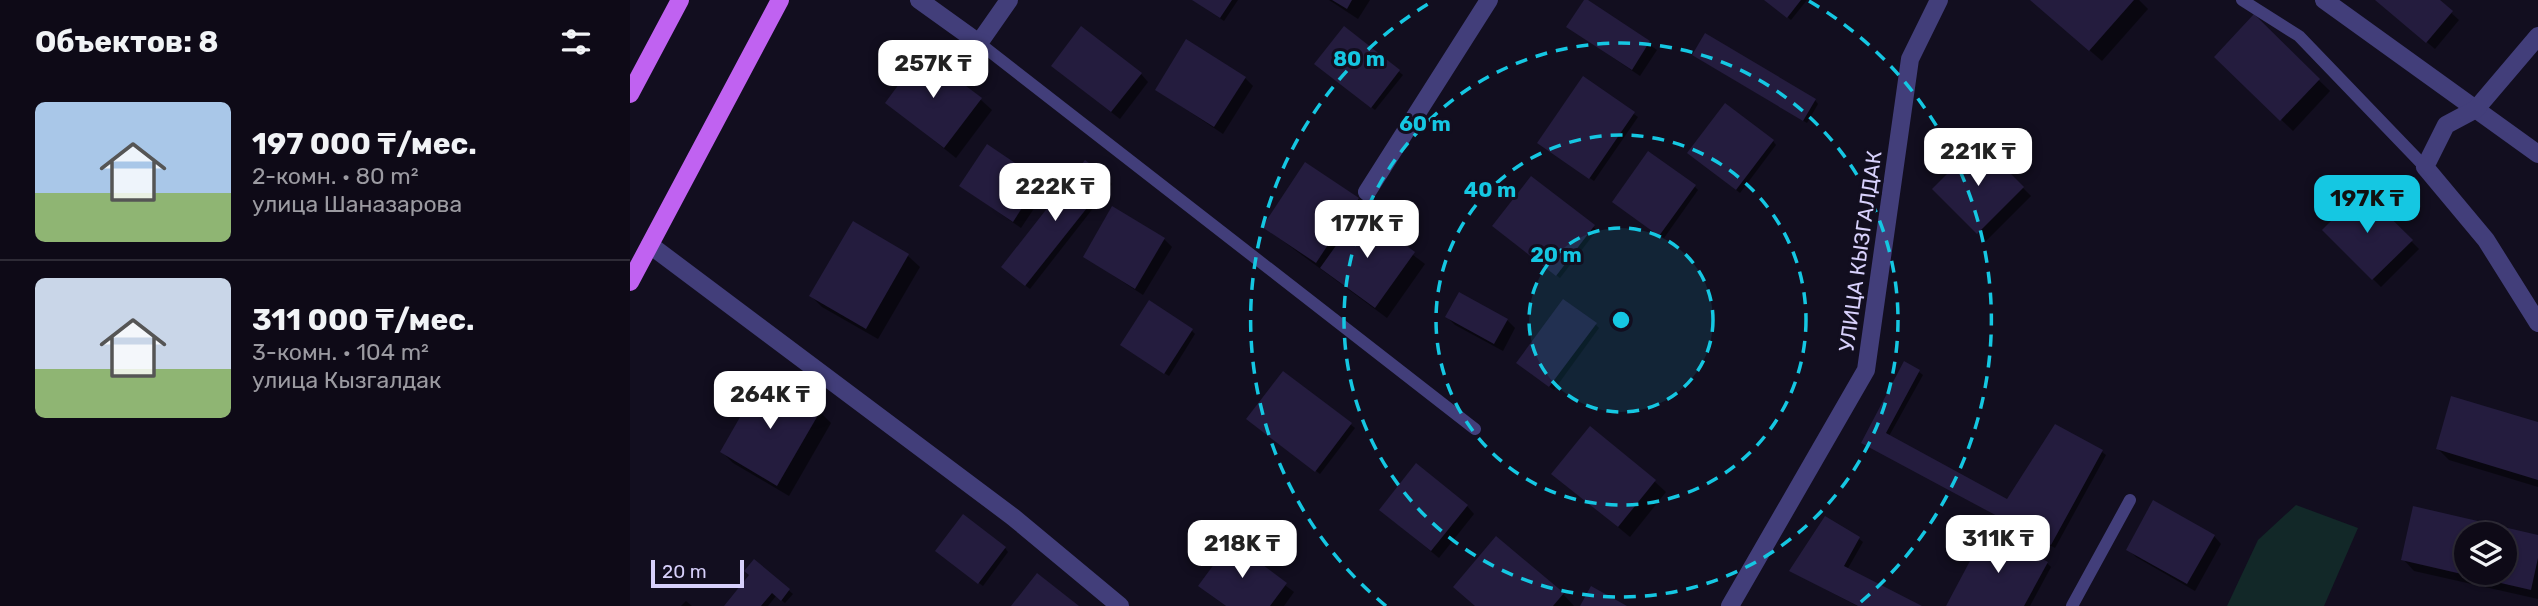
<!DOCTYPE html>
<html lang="ru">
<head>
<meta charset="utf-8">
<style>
  :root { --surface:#0e0a17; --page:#1c1824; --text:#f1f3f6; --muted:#9b9aa1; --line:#2e2b36; --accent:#15c7e2 }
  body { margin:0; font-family:Rubik,sans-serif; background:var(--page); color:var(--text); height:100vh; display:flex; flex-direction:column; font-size:26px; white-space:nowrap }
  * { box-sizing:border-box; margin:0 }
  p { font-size:23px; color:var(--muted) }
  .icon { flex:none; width:38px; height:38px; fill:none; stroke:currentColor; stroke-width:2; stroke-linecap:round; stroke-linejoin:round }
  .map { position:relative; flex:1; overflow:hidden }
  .side { display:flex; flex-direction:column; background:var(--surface); width:630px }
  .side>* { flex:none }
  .tools { position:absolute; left:1824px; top:522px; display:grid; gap:14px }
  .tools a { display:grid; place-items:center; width:63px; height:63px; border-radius:50%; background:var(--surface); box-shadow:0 2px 5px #0004,0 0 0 2px var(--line); font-size:35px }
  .scale { position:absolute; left:21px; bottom:18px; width:93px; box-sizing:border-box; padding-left:7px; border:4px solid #d7d0fb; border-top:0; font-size:19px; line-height:24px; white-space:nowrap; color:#d7d0fb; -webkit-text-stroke:5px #120e1f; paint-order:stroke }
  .price { position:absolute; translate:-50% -60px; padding:0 16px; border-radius:14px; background:#fff; color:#222; font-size:23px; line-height:46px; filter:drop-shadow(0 2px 4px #0008) }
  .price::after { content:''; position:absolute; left:50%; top:42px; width:21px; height:16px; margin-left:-10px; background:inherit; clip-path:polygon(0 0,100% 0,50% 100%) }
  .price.current { background:var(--accent); color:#111 }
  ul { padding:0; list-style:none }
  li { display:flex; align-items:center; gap:21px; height:175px; padding:0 35px }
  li+li { border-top:2px solid var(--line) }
  li span { display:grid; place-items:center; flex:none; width:196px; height:140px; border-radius:10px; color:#555 }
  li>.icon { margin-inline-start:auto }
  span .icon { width:84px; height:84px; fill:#fffc; stroke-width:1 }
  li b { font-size:30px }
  h2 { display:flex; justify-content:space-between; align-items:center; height:84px; padding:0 35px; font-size:30px }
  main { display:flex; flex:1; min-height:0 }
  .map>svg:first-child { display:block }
  .green { fill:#122828 }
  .shadow { fill:#0007; fill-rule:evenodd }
  .building { fill:#241c3e; fill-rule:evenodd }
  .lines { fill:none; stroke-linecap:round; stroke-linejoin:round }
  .service { stroke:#423e7a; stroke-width:12 }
  .minor { stroke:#423e7a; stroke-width:18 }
  .primary { stroke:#c062f1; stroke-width:18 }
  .ring { fill:none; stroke:#15c7e2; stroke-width:3.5; stroke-dasharray:12 9 }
  .labels { text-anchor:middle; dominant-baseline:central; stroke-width:6; stroke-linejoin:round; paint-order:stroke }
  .street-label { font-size:21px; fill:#d7d0fb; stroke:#120e1f }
  .centre { fill:#15c7e2; stroke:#120e1f; stroke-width:3.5 }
  .ring-label { font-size:21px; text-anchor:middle; font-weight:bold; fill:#15c7e2; stroke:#120e1f; stroke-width:6; stroke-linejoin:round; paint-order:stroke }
</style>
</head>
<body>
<main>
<section class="side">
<h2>Объектов: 8<svg class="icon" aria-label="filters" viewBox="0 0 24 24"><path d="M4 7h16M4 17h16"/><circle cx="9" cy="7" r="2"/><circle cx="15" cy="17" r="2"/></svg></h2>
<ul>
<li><span style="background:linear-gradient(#a9c7e8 65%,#8fb573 0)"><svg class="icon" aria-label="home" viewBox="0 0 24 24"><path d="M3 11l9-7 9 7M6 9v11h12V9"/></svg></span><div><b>197 000 ₸/мес.</b><p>2-комн. · 80 m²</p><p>улица Шаназарова</p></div></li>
<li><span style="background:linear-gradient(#c9d6e8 65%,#8fb573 0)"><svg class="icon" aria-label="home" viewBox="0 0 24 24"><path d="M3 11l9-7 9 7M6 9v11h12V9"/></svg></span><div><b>311 000 ₸/мес.</b><p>3-комн. · 104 m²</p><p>улица Кызгалдак</p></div></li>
</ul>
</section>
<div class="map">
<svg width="1908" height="606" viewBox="0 0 1908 606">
  <rect width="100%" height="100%" fill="#120e1f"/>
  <path class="green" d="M 1666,505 L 1728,528 L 1694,606 L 1597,606 L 1628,540 Z"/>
  <g class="shadow">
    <path d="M 563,0 L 608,0 L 594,21 Z"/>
    <path d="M 699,0 L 740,0 L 728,19 Z"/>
    <path d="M 956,0 L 1027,50 L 1010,76 L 938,27 Z"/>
    <path d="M 1136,0 L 1177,0 L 1161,20 Z"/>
    <path d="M 1401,0 L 1509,0 L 1518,9 L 1472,61 Z"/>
    <path d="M 1747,0 L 1807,0 L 1829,20 L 1805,49 Z"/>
    <path d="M 1624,17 L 1700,91 L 1663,131 L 1586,57 Z"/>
    <path d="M 714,28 L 773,75 L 745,110 L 690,67 Z"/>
    <path d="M 1068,58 L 1185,100 L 1188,104 L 1177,123 Z"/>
    <path d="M 431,73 L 511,74 L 518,82 L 490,119 Z"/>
    <path d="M 615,78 L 623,86 L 593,134 L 527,90 Z"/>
    <path d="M 953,78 L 1008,117 L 964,181 L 913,146 Z"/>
    <path d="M 350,99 L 362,110 L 326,158 L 257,103 Z"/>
    <path d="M 1143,141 L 1146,145 L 1110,193 L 1063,156 Z"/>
    <path d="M 1349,144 L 1401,196 L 1356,241 L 1305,189 Z"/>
    <path d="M 357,147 L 417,189 L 391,228 L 331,186 Z"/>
    <path d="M 478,180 L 482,184 L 400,289 L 376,270 Z"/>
    <path d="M 1065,187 L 1068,190 L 1034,238 L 988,205 Z"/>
    <path d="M 1732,192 L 1789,249 L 1751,287 L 1694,230 Z"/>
    <path d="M 728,199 L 739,210 L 734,218 L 795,264 L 757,318 L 634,227 Z"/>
    <path d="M 223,223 L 278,256 L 290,267 L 248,339 L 192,307 L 181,296 Z"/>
    <path d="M 963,227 L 967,230 L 930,278 L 868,230 Z"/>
    <path d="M 534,239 L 542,247 L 513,295 L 455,257 Z"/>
    <path d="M 817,317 L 877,320 L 885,328 L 873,351 L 825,325 Z"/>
    <path d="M 965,324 L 969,328 L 924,390 L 892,366 Z"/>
    <path d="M 562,331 L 565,334 L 539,376 L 496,348 Z"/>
    <path d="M 1289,372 L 1293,375 L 1259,436 L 1378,501 L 1472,452 L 1476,455 L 1425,548 L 1233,442 Z"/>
    <path d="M 654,373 L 725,428 L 690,474 L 622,423 Z"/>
    <path d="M 190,412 L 201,423 L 159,496 L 103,463 L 92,452 Z"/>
    <path d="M 1908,424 L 1908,487 L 1819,460 L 1808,449 Z"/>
    <path d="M 924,474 L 1024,481 L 1036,492 L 1000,537 Z"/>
    <path d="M 837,506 L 844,514 L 809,558 L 751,510 Z"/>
    <path d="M 1785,508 L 1908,536 L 1908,599 L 1784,571 L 1773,559 ZM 1836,534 L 1874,534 L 1874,572 L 1836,572 Z"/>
    <path d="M 1584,536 L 1591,544 L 1565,591 L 1506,557 L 1498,549 Z"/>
    <path d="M 866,538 L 933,594 L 944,606 L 845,606 Z"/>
    <path d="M 1229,539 L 1233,542 L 1217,570 L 1289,606 L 1227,606 L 1161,571 Z"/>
    <path d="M 601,544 L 664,592 L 654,606 L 596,606 L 578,593 Z"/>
    <path d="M 375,548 L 378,552 L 353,586 L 311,554 Z"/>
    <path d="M 124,562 L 163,594 L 155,603 L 146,596 L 138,606 L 96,606 L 121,576 Z"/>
    <path d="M 1417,563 L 1421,567 L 1400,606 L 1318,606 Z"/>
    <path d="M 56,601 L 62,606 L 51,606 Z"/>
  </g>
  <g class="building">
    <path d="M 562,0 L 602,0 L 590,18 Z"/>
    <path d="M 702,0 L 722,0 L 717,9 Z"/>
    <path d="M 954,0 L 958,0 L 1020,41 L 1002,70 L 936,27 Z"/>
    <path d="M 1134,0 L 1171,0 L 1157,18 Z"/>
    <path d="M 1400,0 L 1504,0 L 1459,51 Z"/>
    <path d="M 1745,0 L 1810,0 L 1823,11 L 1796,43 Z"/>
    <path d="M 1624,14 L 1690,79 L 1650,121 L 1584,57 Z"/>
    <path d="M 451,26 L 512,73 L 481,112 L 421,66 Z"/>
    <path d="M 714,26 L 770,70 L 741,108 L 684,64 Z"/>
    <path d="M 1075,33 L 1186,99 L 1173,121 L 1062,55 Z"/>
    <path d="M 556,39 L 616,77 L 584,127 L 525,90 Z"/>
    <path d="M 292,53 L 352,98 L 314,148 L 255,103 Z"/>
    <path d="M 953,76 L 1005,112 L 959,179 L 907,143 Z"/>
    <path d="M 1095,103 L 1144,140 L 1106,190 L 1057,153 Z"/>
    <path d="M 1349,142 L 1394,187 L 1347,234 L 1302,189 Z"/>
    <path d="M 357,144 L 410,180 L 383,222 L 329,186 Z"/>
    <path d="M 1018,151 L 1066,185 L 1029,236 L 982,202 Z"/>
    <path d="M 455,160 L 480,179 L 395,286 L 371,267 Z"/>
    <path d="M 675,162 L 729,198 L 686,263 L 632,227 Z"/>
    <path d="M 901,176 L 965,225 L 926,276 L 862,226 Z"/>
    <path d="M 1732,190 L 1783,240 L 1742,280 L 1692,230 Z"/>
    <path d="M 482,206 L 535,238 L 505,289 L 453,257 Z"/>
    <path d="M 730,212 L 785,252 L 745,308 L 690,268 Z"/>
    <path d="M 223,221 L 279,254 L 236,329 L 179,296 Z"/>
    <path d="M 829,292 L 878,319 L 864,344 L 815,317 Z"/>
    <path d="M 933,299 L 967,323 L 919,387 L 886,363 Z"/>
    <path d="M 519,300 L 563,329 L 534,374 L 490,345 Z"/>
    <path d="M 1274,361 L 1290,370 L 1256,433 L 1377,499 L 1425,424 L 1473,450 L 1421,545 L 1231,443 Z"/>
    <path d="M 653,371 L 722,423 L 685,472 L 616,419 Z"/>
    <path d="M 133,377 L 191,410 L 147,486 L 90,452 Z"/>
    <path d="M 1821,396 L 1908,422 L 1908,480 L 1806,449 Z"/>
    <path d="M 960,426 L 1026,480 L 988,527 L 921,474 Z"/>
    <path d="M 786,463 L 838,505 L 801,551 L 749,510 Z"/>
    <path d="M 1523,500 L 1585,535 L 1557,584 L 1496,550 Z"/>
    <path d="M 1783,506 L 1908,535 L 1908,558 L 1901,590 L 1771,560 ZM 1836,534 L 1874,534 L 1874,572 L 1836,572 Z"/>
    <path d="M 333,514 L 376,547 L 348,584 L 305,551 Z"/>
    <path d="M 1195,516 L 1230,537 L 1214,566 L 1292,606 L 1228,606 L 1159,571 Z"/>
    <path d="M 1357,529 L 1418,562 L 1394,606 L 1316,606 Z"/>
    <path d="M 866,536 L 934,593 L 923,606 L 845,606 L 823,587 Z"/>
    <path d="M 601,541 L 657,583 L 640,606 L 596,606 L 568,586 Z"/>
    <path d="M 124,559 L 160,589 L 151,601 L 142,593 L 131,606 L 94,606 L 119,575 L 114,571 Z"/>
    <path d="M 407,573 L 449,606 L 381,606 Z"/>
    <path d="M 961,586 L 997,606 L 950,606 Z"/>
  </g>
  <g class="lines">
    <g class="service">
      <path d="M 1612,0 L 1669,36 L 1795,167"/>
      <path d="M 349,43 L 845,429"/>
      <path d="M 1442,606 L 1500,500"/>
    </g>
    <g class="minor">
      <path d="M 289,0 L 349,43 L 379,0"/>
      <path d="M 1694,0 L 1908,154"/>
      <path d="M 1908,36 L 1846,109 L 1816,125 L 1795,167 L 1856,240 L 1908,323"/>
      <path d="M 737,192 L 859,0"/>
      <path d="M 20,245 L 383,517 L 490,606"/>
      <path d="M 1100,606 L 1236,370 L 1280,59 L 1309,0"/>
    </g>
    <g class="primary">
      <path d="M 0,94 L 50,0"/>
      <path d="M 0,282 L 150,0"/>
    </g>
  </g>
  <circle cx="991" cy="320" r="92" fill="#15c7e2" fill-opacity=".12"/>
  <g class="ring">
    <circle cx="991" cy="320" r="92"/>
    <circle cx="991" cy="320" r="185"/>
    <circle cx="991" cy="320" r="277"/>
    <path d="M756 606A370 370 0 0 1 803 1M1179 1A370 370 0 0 1 1226 606"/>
  </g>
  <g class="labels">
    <g class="street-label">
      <text transform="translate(1230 251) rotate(-82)">УЛИЦА КЫЗГАЛДАК</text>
    </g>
  </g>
  <circle cx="991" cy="320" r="10" class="centre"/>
  <g class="ring-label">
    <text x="729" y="66">80 m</text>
    <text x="795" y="131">60 m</text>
    <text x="860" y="197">40 m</text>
    <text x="926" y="262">20 m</text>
  </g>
</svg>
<div class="tools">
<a><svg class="icon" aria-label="layers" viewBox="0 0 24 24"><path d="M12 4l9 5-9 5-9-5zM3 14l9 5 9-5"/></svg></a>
</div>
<div class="scale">20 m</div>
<b class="price" style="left:303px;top:100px">257K ₸</b>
<b class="price" style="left:1348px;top:188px">221K ₸</b>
<b class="price" style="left:425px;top:223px">222K ₸</b>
<b class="price current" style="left:1737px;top:235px">197K ₸</b>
<b class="price" style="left:737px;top:260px">177K ₸</b>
<b class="price" style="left:140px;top:431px">264K ₸</b>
<b class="price" style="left:1368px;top:575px">311K ₸</b>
<b class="price" style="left:612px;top:580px">218K ₸</b>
</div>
</main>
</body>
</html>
